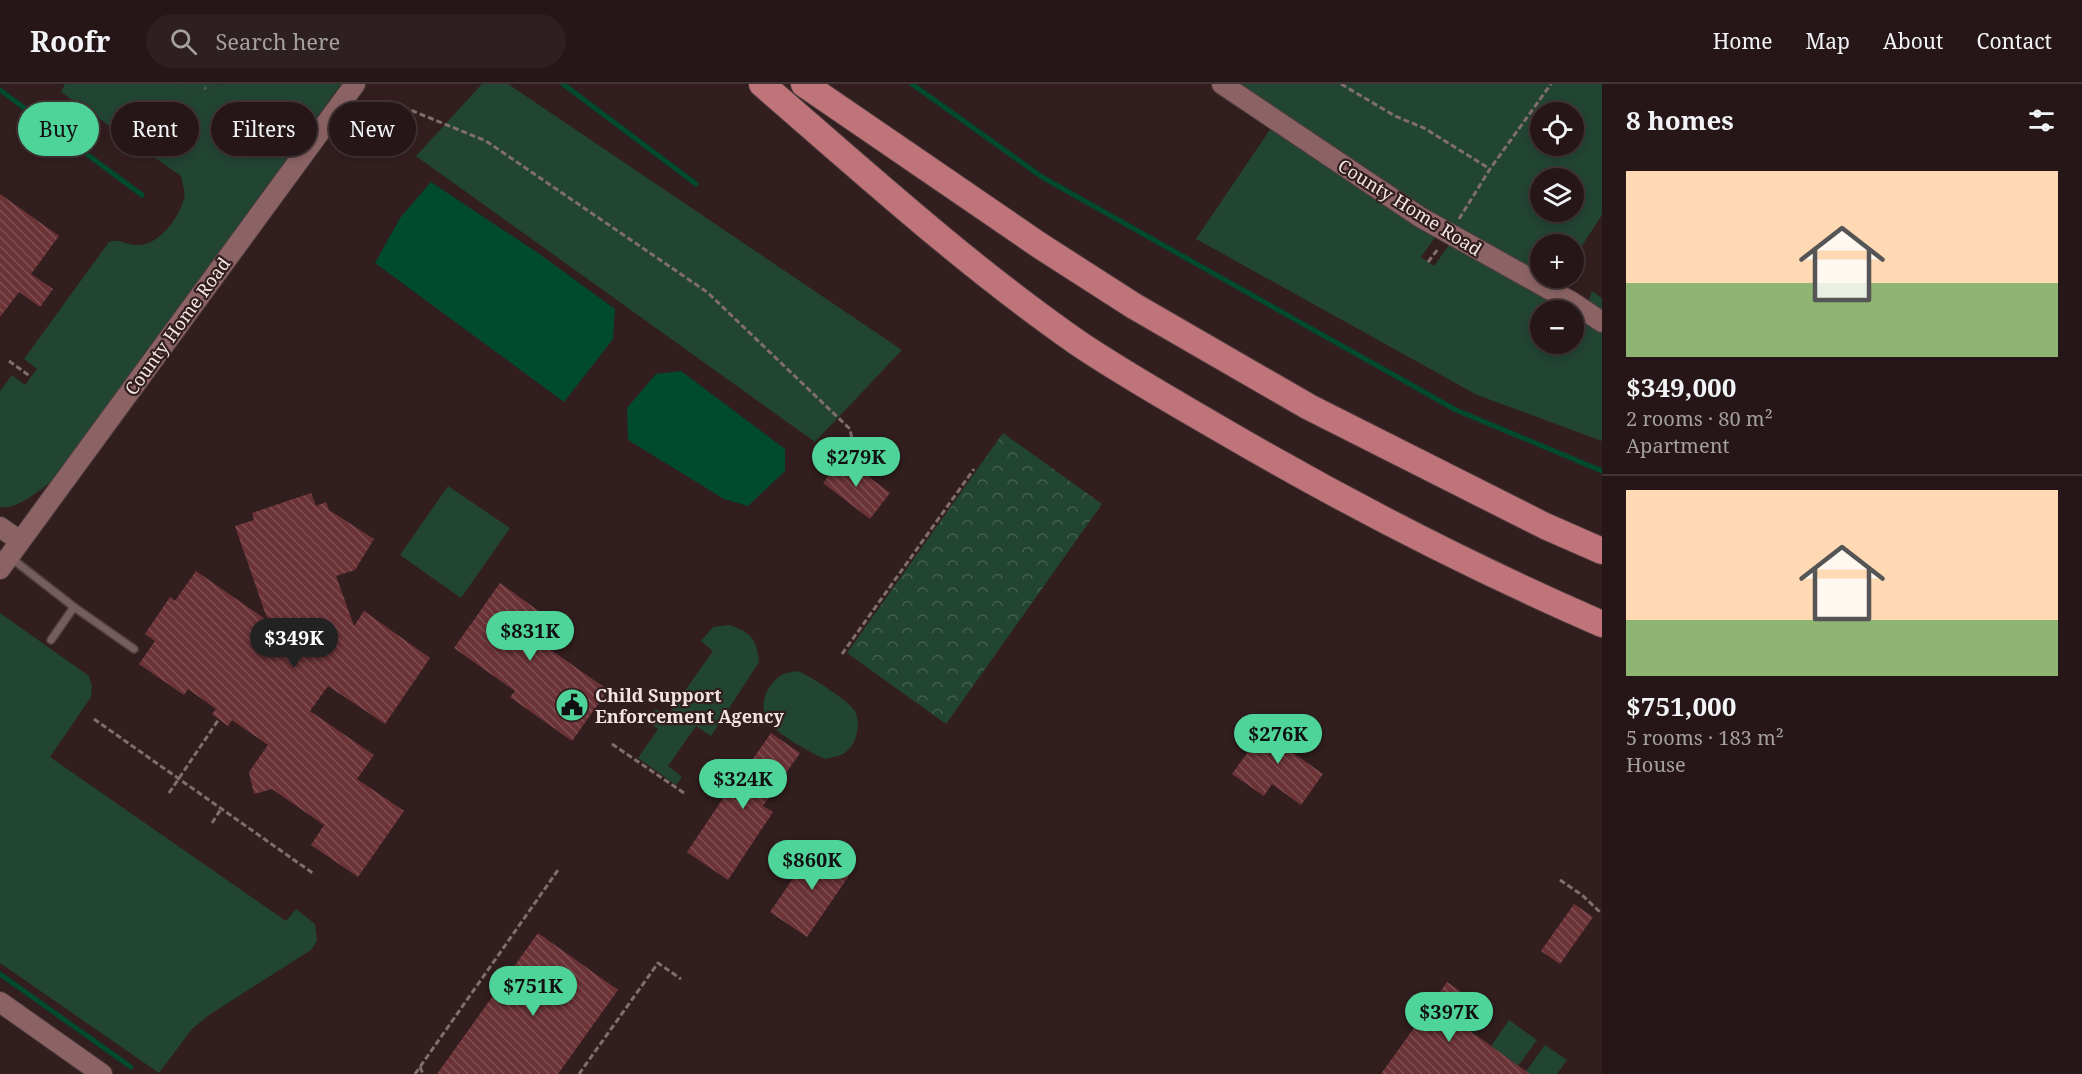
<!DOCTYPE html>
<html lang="en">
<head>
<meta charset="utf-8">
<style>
  :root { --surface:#261617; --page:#2e1f20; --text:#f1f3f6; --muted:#a49fa1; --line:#423536; --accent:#4ed399 }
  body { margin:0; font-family:"Noto Serif",serif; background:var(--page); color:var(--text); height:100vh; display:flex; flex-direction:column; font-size:22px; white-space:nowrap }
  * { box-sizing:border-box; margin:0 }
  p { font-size:20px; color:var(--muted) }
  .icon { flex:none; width:33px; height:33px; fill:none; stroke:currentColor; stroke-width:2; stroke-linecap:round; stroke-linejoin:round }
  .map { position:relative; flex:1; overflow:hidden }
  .sheet { display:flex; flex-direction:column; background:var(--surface); width:480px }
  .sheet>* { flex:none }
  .hud { position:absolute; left:18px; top:18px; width:570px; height:54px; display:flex; gap:12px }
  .tools { position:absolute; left:1530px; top:18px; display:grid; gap:12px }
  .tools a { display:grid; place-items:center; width:54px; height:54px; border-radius:50%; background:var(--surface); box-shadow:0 3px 9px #0003,0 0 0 2px var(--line); font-size:30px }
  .price { position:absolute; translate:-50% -51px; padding:0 14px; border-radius:21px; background:var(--accent); color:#111; font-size:20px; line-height:39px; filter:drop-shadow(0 2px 3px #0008) }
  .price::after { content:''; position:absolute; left:50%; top:36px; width:18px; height:14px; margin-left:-9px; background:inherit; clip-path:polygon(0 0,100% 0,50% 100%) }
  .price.selected { background:#222; color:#fff }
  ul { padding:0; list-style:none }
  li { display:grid; align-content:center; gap:12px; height:318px; padding:0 24px }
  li+li { border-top:2px solid var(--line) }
  li span { display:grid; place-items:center; height:186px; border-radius:0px; color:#555 }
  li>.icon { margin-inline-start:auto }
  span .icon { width:108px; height:108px; fill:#fffc; stroke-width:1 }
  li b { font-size:26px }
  h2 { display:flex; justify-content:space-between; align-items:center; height:72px; padding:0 24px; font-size:26px }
  .chip { padding:0 21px; border-radius:27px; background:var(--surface); box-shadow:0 3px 9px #0003,0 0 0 2px var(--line); font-size:21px; line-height:54px }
  .chip.selected { background:var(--accent); color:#111 }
  header { display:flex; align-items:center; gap:36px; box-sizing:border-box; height:84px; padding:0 30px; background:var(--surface); border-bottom:2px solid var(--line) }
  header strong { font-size:28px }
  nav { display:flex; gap:33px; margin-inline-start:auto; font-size:21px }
  .search { width:420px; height:54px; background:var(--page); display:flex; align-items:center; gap:15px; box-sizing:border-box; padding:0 21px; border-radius:33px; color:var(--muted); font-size:22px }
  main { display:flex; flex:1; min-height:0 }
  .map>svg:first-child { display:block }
  .grass { fill:#243; fill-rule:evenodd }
  .forest { fill:url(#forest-firs) }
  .park { fill:url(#park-crowns) }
  .water { fill:#004b30 }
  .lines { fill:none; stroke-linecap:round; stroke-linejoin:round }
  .stream { stroke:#004b30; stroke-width:5 }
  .building { fill:url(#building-back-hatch) }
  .lane-casing { stroke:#4e3c3e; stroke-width:10 }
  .secondary-casing { stroke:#4e3c3e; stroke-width:22 }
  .highway-casing { stroke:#4e3c3e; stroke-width:28 }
  .path { stroke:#806e6e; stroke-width:3; stroke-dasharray:6 3; stroke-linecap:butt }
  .lane { stroke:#755c5d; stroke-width:7 }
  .secondary { stroke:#8b6365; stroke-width:20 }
  .highway { stroke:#be7478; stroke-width:26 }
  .labels { text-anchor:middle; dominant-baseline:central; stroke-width:4.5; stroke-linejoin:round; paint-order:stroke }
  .street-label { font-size:18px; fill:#f3e4e4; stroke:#331e1f }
  .poi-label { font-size:18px; font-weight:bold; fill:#f3e4e4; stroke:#331e1f; text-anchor:start }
</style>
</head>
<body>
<header>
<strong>Roofr</strong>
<div class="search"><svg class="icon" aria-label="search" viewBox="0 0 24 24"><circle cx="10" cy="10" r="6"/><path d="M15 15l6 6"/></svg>Search here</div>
<nav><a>Home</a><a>Map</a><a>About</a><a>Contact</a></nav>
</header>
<main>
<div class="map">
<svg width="1602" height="990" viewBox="0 0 1602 990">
  <defs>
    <pattern id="forest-firs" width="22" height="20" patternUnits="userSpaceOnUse" patternTransform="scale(1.5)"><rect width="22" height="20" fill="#243"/><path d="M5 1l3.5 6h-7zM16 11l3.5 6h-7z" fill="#435f50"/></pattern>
    <pattern id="park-crowns" width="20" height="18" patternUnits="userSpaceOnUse" patternTransform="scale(1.5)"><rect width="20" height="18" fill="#243"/><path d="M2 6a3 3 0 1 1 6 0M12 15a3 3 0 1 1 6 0" fill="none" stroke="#435f50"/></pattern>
    <pattern id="building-back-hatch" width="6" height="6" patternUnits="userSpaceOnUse" patternTransform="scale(1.5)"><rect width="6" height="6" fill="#6c3337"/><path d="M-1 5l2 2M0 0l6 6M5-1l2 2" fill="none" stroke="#815054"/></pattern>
  </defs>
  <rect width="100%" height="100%" fill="#331e1f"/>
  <g class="grass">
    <path d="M 65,0 L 175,0 L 197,8 L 224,0 L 341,0 L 55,394 C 44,404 15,427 0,423 L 0,307 L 12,291 L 25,301 L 37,285 L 24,275 L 109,158 C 119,154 125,160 136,161 C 158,163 179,134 184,115 C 186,109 182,99 181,92 L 61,8 Z"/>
    <path d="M 482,0 L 508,0 L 902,266 L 815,358 L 416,72 Z"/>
    <path d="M 1237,0 L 1602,0 L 1602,131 L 1574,174 L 1574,160 L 1540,160 L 1540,190 L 1423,124 ZM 1540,28 L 1574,28 L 1574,62 L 1540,62 ZM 1540,94 L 1574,94 L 1574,128 L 1540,128 Z"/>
    <path d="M 1271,44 L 1401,132 L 1436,152 L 1421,173 L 1434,182 L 1449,161 L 1512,194 L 1568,226 L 1540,226 L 1540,260 L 1574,260 L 1574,230 L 1602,248 L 1602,357 L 1477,311 L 1196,155 Z"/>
    <path d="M 1592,207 L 1602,214 L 1602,228 L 1588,218 Z"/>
    <path d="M 448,402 L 510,444 L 461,514 L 400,471 Z"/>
    <path d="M 0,529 L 89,592 L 92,603 L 91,613 L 50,673 L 286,837 L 296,825 L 315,840 L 317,857 L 311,866 L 209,931 L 192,945 L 159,989 L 0,879 Z"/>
    <path d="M 729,541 C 751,548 757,555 759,578 L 711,652 L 696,642 L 668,682 L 682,693 L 676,701 L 638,674 L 658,645 L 647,637 L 656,625 L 667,632 L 713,567 L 701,557 L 713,543 Z"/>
    <path d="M 798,587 C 810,592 849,617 855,627 C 861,639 857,658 848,666 C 843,672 833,673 826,675 C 810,669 778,651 768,637 C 757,621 768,597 784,590 C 789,588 794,588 798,587 Z"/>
    <path d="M 1509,936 L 1537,956 L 1518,982 L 1491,962 Z"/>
    <path d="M 1545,961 L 1567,976 L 1557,990 L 1524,990 Z"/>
  </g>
  <path class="forest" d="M 175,0 L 224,0 L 197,8 Z"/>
  <path class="park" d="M 1003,349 L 1102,420 L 946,640 L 847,569 Z"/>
  <g class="water">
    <path d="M 431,98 L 538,169 L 615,225 L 613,255 L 564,318 L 375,179 L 400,134 Z"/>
    <path d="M 681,287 L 785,365 L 785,387 L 748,422 L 724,415 L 628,356 L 627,324 L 656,290 Z"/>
  </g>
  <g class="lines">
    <g class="stream">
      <path d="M 563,0 L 696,100"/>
      <path d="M 912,0 L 1042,93 L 1456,326 L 1602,387"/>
      <path d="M 0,6 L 142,111"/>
      <path d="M 0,890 L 131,983"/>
    </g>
  </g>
  <g class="building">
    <path d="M 0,110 L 59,152 L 31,190 L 53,205 L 40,223 L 19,208 L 0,233 Z"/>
    <path d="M 843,373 L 890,409 L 870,435 L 823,399 Z"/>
    <path d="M 311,409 L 316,422 L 326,418 L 329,426 L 374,455 L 355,486 L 336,492 L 354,542 L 364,527 L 430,574 L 385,640 L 328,602 L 310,627 L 374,671 L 357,695 L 404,727 L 358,793 L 311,761 L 324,741 L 272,705 L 254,710 L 249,688 L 268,661 L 232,636 L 228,642 L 212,630 L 216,625 L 188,605 L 184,611 L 139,580 L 155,557 L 145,550 L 170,513 L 175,517 L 196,487 L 268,537 L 235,442 L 254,436 L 252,429 Z"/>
    <path d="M 500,499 L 558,541 L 544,561 L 608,606 L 572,657 L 510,613 L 515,607 L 454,564 Z"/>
    <path d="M 1271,636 L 1300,656 L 1292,668 L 1323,690 L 1301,721 L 1272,700 L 1264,712 L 1232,690 Z"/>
    <path d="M 771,649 L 800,669 L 763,722 L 773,728 L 728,796 L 687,768 L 732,701 L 734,702 Z"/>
    <path d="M 816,761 L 853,786 L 807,853 L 770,828 Z"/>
    <path d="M 1574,820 L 1593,833 L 1560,880 L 1541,867 Z"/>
    <path d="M 538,849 L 618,906 L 558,990 L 437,990 Z"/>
    <path d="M 1447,898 L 1481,922 L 1466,944 L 1530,990 L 1381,990 Z"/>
  </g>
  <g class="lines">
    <defs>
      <g id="lane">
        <path d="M 11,474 L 74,523 L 51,556"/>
        <path d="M 74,523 L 134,565"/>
      </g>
      <g id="secondary">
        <path d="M 1222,0 L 1420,133 L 1572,218 L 1602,238"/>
        <path d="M 0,443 L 20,457"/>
        <path d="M 0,485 L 355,0"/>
        <path d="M 0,918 L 102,990"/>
      </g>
      <g id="highway">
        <path d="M 762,0 C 865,89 966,181 1078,259 C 1124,290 1172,317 1220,345 C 1343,417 1471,483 1602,540"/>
        <path d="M 804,0 L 1039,161 L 1134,222 L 1309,323 L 1545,442 L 1602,467"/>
      </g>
    </defs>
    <use href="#lane" class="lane-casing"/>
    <use href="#secondary" class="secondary-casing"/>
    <use href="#highway" class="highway-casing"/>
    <g class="path">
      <path d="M 1341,0 L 1395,32 L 1424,44 L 1490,85"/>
      <path d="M 403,23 L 486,57 L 707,208 L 850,345 L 852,355"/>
      <path d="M 37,54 L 55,30"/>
      <path d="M 1459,135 L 1490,85 L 1551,0"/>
      <path d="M 1428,178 L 1438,165"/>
      <path d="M 9,277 L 31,293"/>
      <path d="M 842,570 L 974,385"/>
      <path d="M 94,635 L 314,790"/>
      <path d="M 612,660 L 684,709"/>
      <path d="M 169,709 L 219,635"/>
      <path d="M 212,739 L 221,725"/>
      <path d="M 1560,796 L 1582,811 L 1602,830"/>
      <path d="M 420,983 L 423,990"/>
      <path d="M 415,990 L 558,786"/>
      <path d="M 579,990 L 658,879 L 681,895"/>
    </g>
    <use href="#lane" class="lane"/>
    <use href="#secondary" class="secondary"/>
    <use href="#highway" class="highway"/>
  </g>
  <defs>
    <symbol id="civic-disc" viewBox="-11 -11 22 22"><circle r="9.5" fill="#4ed399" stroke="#331e1f"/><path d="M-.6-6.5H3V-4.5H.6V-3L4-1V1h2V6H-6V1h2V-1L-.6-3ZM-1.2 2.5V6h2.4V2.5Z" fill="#111"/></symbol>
  </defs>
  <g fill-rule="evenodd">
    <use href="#civic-disc" x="553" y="602" width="38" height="38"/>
  </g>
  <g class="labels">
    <g class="street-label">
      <text transform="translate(1410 123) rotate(32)">County Home Road</text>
      <text transform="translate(177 242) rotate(-54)">County Home Road</text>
    </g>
    <g class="poi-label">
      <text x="595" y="611">Child Support<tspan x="595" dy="21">Enforcement Agency</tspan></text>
    </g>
  </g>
</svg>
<div class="tools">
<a><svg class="icon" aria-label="locate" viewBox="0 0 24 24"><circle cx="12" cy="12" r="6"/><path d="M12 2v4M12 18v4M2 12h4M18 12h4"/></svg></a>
<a><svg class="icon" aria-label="layers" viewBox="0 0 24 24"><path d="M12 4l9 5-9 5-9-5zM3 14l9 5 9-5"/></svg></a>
<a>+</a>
<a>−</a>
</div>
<b class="price" style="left:856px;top:404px">$279K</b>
<b class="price" style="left:530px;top:578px">$831K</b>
<b class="price selected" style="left:294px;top:585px">$349K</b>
<b class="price" style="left:1278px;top:681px">$276K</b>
<b class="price" style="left:743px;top:726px">$324K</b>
<b class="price" style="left:812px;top:807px">$860K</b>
<b class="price" style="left:533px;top:933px">$751K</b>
<b class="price" style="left:1449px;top:959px">$397K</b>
<div class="hud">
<a class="chip selected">Buy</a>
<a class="chip">Rent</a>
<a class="chip">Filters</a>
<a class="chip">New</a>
</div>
</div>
<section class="sheet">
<h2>8 homes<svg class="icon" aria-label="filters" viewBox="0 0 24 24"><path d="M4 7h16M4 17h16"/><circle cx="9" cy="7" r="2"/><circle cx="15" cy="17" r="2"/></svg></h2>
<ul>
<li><span style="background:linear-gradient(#ffd9b3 60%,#8fb573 0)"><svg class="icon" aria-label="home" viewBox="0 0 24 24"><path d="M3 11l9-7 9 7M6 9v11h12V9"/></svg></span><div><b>$349,000</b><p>2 rooms · 80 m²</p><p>Apartment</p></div></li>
<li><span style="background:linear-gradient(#ffd9b3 70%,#8fb573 0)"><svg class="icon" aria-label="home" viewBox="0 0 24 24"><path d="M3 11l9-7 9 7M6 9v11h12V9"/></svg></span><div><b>$751,000</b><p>5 rooms · 183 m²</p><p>House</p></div></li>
</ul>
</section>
</main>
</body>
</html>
